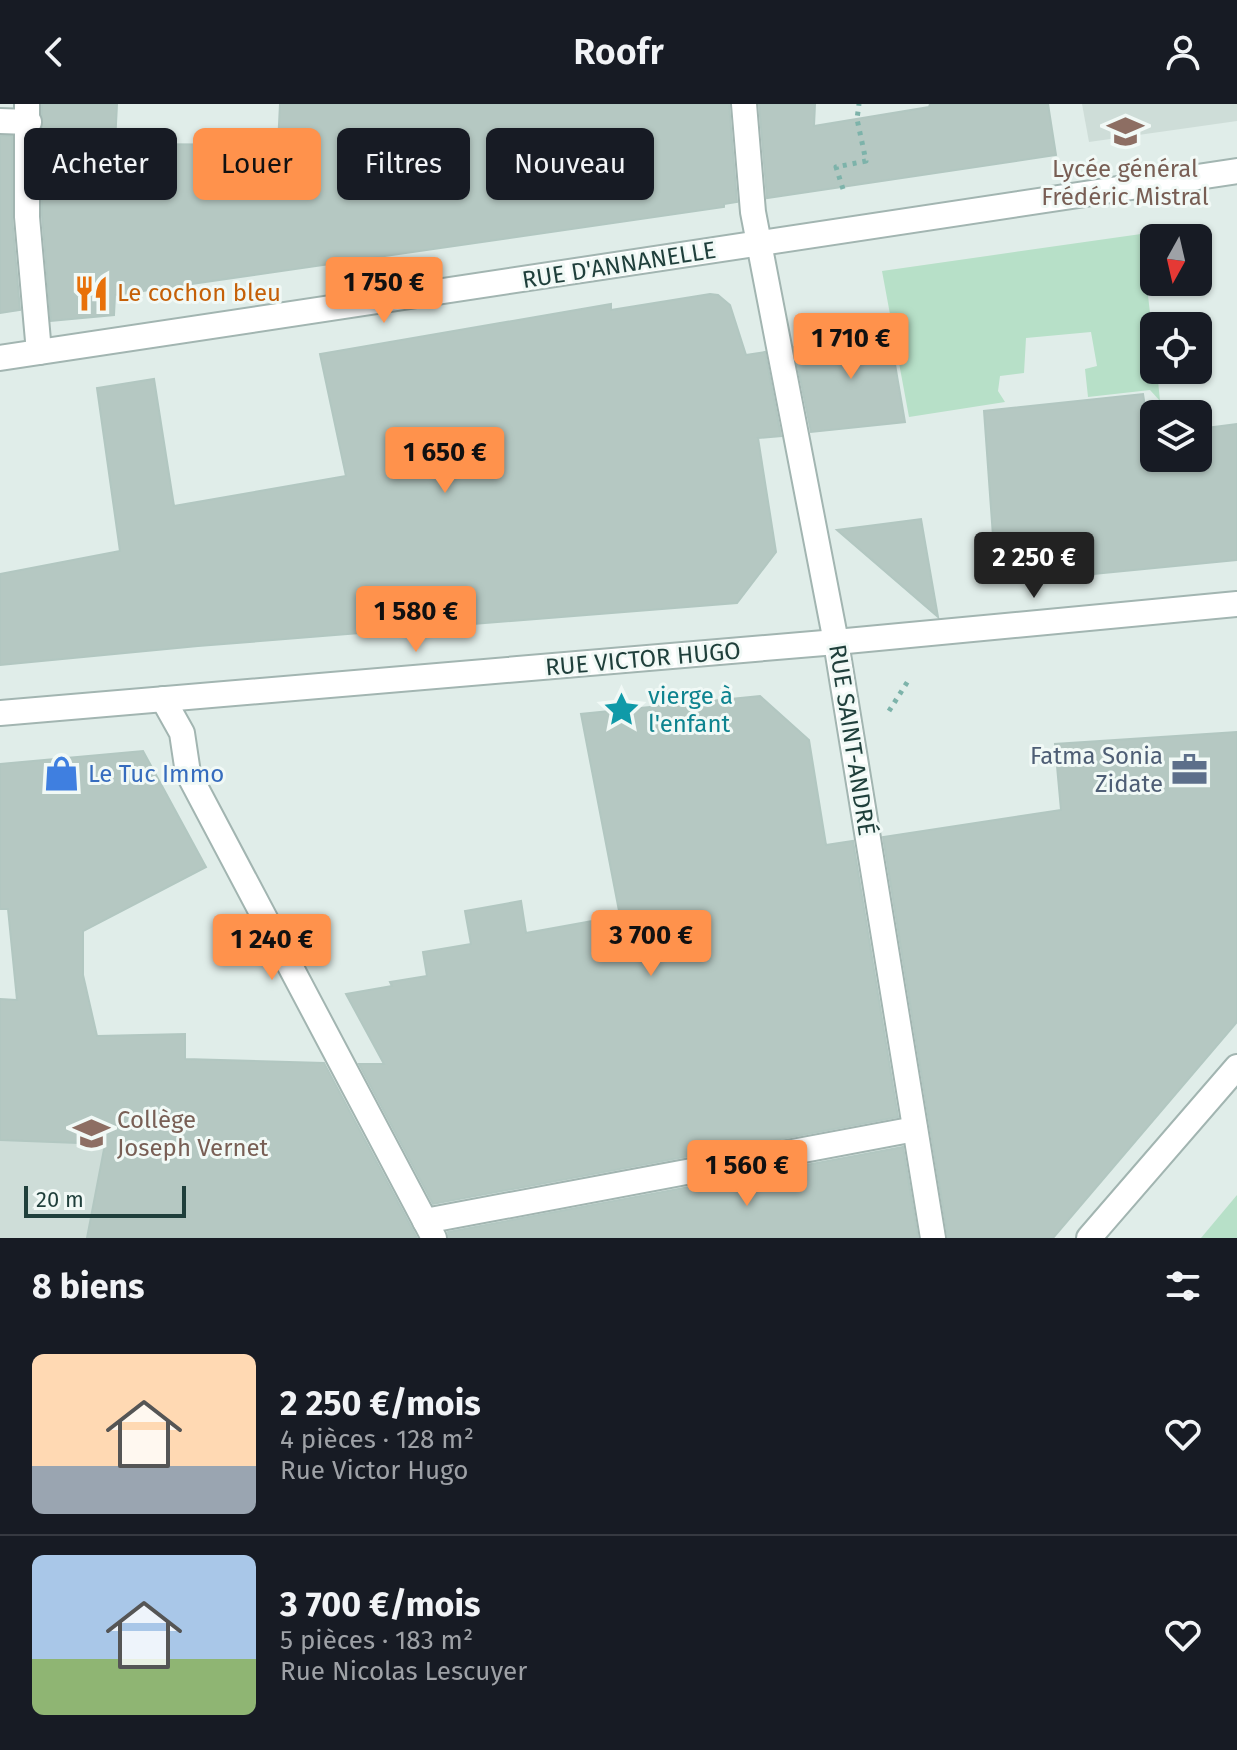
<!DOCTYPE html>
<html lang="fr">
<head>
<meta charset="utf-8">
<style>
  :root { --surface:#171b24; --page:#20242c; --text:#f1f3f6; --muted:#9ea1a6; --line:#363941; --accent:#ff924c }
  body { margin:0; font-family:"Fira Sans",sans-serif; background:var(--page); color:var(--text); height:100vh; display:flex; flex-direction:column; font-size:30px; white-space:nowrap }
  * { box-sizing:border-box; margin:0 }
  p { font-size:26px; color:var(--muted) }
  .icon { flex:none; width:44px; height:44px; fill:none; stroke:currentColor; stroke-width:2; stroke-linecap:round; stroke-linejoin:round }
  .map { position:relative; height:1134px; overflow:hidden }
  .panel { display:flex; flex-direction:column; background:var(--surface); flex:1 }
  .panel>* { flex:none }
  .guide { position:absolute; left:24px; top:24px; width:800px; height:72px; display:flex; gap:16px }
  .needle { width:52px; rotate:188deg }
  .tools { position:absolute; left:1140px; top:120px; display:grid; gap:16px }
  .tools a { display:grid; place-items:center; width:72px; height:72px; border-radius:12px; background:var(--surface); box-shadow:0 2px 6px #0004; font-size:40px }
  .scale { position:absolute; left:24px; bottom:20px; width:162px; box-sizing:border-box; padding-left:8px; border:4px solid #1f3f3b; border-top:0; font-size:22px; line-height:28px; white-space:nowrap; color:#1f3f3b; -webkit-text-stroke:6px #f1f9f6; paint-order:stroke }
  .price { position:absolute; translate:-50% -68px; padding:0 18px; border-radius:8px; background:var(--accent); color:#111; font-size:26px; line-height:52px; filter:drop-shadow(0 2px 4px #0008) }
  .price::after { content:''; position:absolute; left:50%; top:48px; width:24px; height:18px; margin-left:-12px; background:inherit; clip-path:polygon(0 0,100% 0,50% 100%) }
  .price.active { background:#222; color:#fff }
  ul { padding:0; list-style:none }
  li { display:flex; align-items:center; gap:24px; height:200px; padding:0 32px }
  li+li { border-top:2px solid var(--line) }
  li span { display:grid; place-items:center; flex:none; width:224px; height:160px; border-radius:12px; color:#555 }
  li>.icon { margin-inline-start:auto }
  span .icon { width:96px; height:96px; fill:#fffc; stroke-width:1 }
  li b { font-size:34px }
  h2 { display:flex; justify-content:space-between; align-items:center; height:96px; padding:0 32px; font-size:34px }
  .chip { padding:0 28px; border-radius:12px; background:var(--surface); box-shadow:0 2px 6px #0004; font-size:28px; line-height:72px }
  .chip.active { background:var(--accent); color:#111 }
  header { display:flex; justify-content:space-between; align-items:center; height:104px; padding:0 32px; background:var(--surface); font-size:36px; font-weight:600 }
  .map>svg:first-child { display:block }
  .built { fill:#ceddd8 }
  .green { fill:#b7e0c8 }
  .building { fill:#b5c8c2; stroke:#b2c7c1; stroke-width:2 }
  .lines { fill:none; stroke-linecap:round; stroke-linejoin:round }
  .minor-casing { stroke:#a2b5b1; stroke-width:28 }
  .path { stroke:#7db3aa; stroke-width:5; stroke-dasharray:4 6; stroke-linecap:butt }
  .minor { stroke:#fff; stroke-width:24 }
  .labels { text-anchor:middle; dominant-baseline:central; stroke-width:6; stroke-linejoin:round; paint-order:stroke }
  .education-label { font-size:24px; fill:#785e54; stroke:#f1f9f6 }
  .street-label { font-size:24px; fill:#1f3f3b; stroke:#f1f9f6 }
  .food-label { font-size:24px; fill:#c56008; stroke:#f1f9f6; text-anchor:start }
  .culture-label { font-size:24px; fill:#0d838f; stroke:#f1f9f6; text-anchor:start }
  .service-label { font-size:24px; fill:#4e5e75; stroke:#f1f9f6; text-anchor:end }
  .shop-label { font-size:24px; fill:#366cbe; stroke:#f1f9f6; text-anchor:start }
</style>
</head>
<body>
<header><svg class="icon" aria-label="back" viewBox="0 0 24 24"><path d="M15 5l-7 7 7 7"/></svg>Roofr<svg class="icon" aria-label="person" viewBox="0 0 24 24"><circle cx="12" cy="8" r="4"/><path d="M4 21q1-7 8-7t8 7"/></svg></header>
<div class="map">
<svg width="1237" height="1134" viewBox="0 0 1237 1134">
  <rect width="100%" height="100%" fill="#e0ede9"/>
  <g class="built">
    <path d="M 1082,0 L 1237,0 L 1237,17 L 1089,38 Z"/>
    <path d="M 0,927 L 95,932 L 185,930 L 179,1128 L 176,1134 L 0,1134 Z"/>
  </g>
  <g class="green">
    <path d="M 1141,130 L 1154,244 L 1154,266 L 1157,266 L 1160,297 L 1150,286 L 1088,293 L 1085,265 L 1097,262 L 1091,228 L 1026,234 L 1024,269 L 1000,272 L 998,287 L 1005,298 L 909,313 L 882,167 Z"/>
    <path d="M 1237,1091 L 1237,1134 L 1201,1134 Z"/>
  </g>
  <g class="building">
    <path d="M 42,0 L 117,0 L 115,40 L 278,41 L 280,0 L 729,0 L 737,98 L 724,100 L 724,103 L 115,191 L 114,211 L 51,217 L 42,112 Z"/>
    <path d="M 759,0 L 815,0 L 814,22 L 929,3 L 930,0 L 1048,0 L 1056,51 L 767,94 Z"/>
    <path d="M 0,32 L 12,32 L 12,113 L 20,206 L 0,209 Z"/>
    <path d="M 710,190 L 718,191 L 730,201 L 746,251 L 765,248 L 781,332 L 758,334 L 776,448 L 737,499 L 198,542 L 0,561 L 0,470 L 120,447 L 97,284 L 154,275 L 174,402 L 346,372 L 320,250 L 611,200 L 611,206 Z"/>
    <path d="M 888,220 L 905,318 L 811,328 L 794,243 L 847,234 L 846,226 Z"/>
    <path d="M 1143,290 L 1147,316 L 1154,316 L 1154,354 L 1198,354 L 1198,312 L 1204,311 L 1206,324 L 1237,320 L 1237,456 L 1001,479 L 1001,474 L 996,474 L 984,307 Z"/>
    <path d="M 921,415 L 938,513 L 837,426 Z"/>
    <path d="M 760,592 L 809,636 L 826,741 L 853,737 L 898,1013 L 433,1100 L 359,960 L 384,960 L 346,890 L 392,882 L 390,878 L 427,872 L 423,848 L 471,840 L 465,807 L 521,797 L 526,829 L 620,812 L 581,610 Z"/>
    <path d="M 1237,628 L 1237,918 L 1053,1134 L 948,1134 L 883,733 L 1061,706 L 1055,640 Z"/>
    <path d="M 143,647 L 206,763 L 83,827 L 83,871 L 97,932 L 185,930 L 185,955 L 324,959 L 417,1134 L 87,1134 L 105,1040 L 0,1036 L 0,895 L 17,896 L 8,805 L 0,805 L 0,660 Z"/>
    <path d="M 903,1043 L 918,1134 L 449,1134 L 448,1128 Z"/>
  </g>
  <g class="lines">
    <defs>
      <g id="minor">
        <path d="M 27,0 L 27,113 L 39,248"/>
        <path d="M 744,0 L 753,108 L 836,538 L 933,1134"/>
        <path d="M 0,17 L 29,18"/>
        <path d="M 0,254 L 1237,67"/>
        <path d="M 163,595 L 182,629 L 188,669 L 434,1134"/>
        <path d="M 0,609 L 836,538 L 1237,500"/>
        <path d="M 425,1117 L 915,1025"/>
        <path d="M 1089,1134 L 1237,963"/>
      </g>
    </defs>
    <use href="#minor" class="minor-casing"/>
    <g class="path">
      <path d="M 843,85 L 836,63 L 866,57 L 857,15 L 859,0"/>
      <path d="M 889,607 L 908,577"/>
    </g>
    <use href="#minor" class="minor"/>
  </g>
  <defs>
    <symbol id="school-bare" viewBox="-9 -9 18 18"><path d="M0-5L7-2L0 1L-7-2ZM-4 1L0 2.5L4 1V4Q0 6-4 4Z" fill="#8d6e63" stroke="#f1f9f6" stroke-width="2.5" paint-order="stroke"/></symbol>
    <symbol id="restaurant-bare" viewBox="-9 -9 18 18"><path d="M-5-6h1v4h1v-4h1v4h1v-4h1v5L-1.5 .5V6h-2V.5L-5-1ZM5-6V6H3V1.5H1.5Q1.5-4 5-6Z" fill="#e8710a" stroke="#f1f9f6" stroke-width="2.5" paint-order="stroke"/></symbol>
    <symbol id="sight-bare" viewBox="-9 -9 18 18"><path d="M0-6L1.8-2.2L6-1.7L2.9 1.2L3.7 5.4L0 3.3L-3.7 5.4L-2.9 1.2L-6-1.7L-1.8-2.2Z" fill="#0f9aa8" stroke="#f1f9f6" stroke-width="2.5" paint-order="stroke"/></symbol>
    <symbol id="office-bare" viewBox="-9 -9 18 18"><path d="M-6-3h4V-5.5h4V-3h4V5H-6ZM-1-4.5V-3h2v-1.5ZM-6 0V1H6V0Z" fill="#5c6f8a" stroke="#f1f9f6" stroke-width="2.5" paint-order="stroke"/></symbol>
    <symbol id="shop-bare" viewBox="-9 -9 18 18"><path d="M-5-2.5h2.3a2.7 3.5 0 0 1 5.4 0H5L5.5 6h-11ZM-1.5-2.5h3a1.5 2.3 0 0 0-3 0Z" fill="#3f7fe0" stroke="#f1f9f6" stroke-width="2.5" paint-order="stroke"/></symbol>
  </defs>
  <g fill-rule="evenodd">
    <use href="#school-bare" x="1100" y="2" width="51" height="51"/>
    <use href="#restaurant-bare" x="66" y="164" width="51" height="51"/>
    <use href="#sight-bare" x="596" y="580" width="51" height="51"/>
    <use href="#office-bare" x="1164" y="640" width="51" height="51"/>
    <use href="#shop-bare" x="36" y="644" width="51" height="51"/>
    <use href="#school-bare" x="66" y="1004" width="51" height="51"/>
  </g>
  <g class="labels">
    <g class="education-label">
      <text x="1125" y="65">Lycée général<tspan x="1125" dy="28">Frédéric Mistral</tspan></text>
      <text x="117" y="1016" text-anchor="start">Collège<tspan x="117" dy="28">Joseph Vernet</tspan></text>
    </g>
    <g class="street-label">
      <text transform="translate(619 161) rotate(-9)">RUE D'ANNANELLE</text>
      <text transform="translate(643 555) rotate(-5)">RUE VICTOR HUGO</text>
      <text transform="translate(852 636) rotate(81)">RUE SAINT-ANDRÉ</text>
    </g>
    <g class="food-label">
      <text x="117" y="189">Le cochon bleu</text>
    </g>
    <g class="culture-label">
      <text x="648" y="592">vierge à<tspan x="648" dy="28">l'enfant</tspan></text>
    </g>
    <g class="service-label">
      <text x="1163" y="652">Fatma Sonia<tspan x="1163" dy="28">Zidate</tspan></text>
    </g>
    <g class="shop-label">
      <text x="88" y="670">Le Tuc Immo</text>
    </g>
  </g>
</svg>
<div class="tools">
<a><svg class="needle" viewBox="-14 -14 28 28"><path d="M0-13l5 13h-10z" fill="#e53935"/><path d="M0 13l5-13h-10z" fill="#9ea1a6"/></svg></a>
<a><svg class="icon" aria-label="locate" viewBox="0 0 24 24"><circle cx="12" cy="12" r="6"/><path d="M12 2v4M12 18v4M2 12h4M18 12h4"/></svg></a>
<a><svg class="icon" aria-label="layers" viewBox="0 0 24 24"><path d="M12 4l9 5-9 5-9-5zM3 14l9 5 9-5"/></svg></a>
</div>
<div class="scale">20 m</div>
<b class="price" style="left:384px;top:221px">1 750 €</b>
<b class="price" style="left:851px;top:277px">1 710 €</b>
<b class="price" style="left:445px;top:391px">1 650 €</b>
<b class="price active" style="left:1034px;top:496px">2 250 €</b>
<b class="price" style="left:416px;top:550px">1 580 €</b>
<b class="price" style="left:651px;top:874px">3 700 €</b>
<b class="price" style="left:272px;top:878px">1 240 €</b>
<b class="price" style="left:747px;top:1104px">1 560 €</b>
<div class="guide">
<a class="chip">Acheter</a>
<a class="chip active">Louer</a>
<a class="chip">Filtres</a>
<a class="chip">Nouveau</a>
</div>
</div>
<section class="panel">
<h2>8 biens<svg class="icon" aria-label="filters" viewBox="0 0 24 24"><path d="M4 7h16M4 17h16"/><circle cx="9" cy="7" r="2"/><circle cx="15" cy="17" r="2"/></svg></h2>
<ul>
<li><span style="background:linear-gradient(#ffd9b3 70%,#9aa5b1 0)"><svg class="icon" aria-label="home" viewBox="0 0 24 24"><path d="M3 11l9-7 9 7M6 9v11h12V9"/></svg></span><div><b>2 250 €/mois</b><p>4 pièces · 128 m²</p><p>Rue Victor Hugo</p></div><svg class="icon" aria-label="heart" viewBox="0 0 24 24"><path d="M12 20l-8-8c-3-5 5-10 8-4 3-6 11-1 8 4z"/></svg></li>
<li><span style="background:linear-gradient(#a9c7e8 65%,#8fb573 0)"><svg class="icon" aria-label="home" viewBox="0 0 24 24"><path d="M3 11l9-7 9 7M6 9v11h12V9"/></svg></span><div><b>3 700 €/mois</b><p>5 pièces · 183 m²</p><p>Rue Nicolas Lescuyer</p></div><svg class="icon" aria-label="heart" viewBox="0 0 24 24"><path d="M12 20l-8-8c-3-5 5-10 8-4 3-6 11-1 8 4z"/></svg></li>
</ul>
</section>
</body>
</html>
